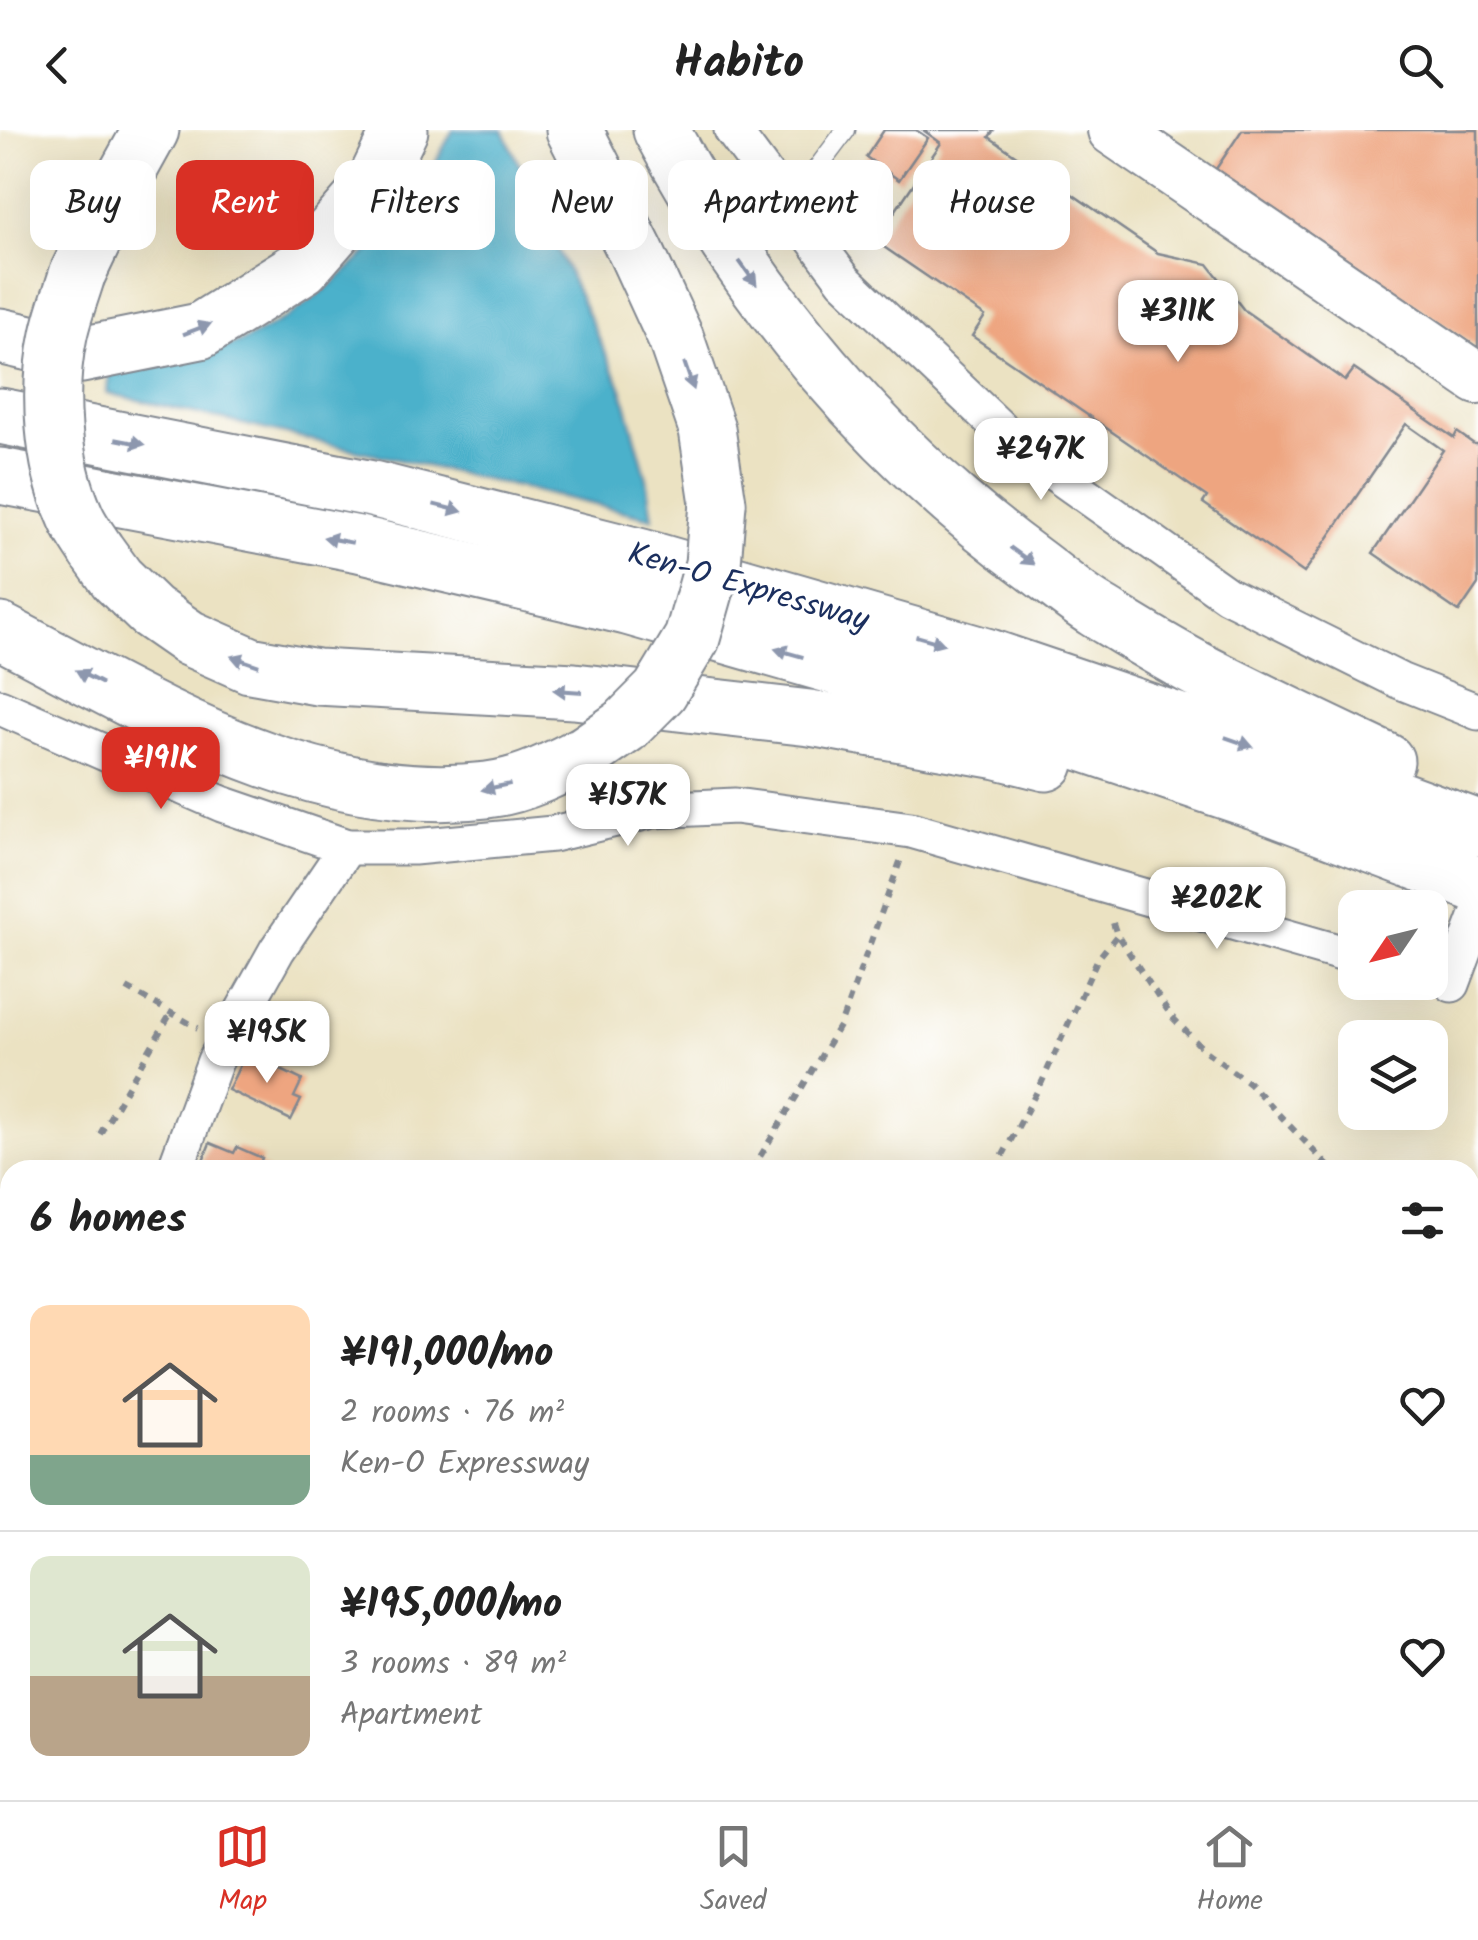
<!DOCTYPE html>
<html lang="en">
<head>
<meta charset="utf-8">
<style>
  :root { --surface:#fff; --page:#f6f6f6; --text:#222; --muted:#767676; --line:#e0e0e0; --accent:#d93025 }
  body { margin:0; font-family:Kalam,sans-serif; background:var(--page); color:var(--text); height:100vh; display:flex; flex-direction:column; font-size:38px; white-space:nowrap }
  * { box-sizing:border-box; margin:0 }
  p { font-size:32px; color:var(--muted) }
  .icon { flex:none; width:55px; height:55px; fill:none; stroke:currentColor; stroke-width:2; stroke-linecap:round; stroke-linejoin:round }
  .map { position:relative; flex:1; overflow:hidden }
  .drawer { position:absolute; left:0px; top:1030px; width:1480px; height:640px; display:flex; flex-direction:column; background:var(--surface); border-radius:30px 30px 0 0; box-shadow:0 10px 40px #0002 }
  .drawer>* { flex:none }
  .hud { position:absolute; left:30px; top:30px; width:1420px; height:90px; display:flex; gap:20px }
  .needle { width:65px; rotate:235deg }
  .tools { position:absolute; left:1338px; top:760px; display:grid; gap:20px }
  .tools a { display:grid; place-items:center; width:110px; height:110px; border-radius:20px; background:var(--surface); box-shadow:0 10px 40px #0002; font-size:50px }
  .price { position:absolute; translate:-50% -85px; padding:0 22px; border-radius:20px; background:#fff; color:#222; font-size:32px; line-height:65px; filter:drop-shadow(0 2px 5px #0008) }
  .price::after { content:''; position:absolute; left:50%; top:60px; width:30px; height:22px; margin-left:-15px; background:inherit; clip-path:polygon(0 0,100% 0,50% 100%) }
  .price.selected { background:var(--accent); color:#fff }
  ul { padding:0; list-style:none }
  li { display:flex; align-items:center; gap:30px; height:250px; padding:0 30px }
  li+li { border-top:2px solid var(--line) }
  li span { display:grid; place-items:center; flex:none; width:280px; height:200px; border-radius:20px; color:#555 }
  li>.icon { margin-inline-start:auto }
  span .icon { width:120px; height:120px; fill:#fffc; stroke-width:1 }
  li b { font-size:42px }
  h2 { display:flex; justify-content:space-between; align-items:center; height:120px; padding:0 30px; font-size:42px }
  .pill { padding:0 35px; border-radius:20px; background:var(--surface); box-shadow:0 10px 40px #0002; font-size:35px; line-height:90px }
  .pill.selected { background:var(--accent); color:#fff }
  header { display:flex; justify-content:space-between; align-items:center; height:130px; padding:0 30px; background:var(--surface); font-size:45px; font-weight:800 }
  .tab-bar { display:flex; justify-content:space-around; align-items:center; height:140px; border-top:2px solid var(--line); background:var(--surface); font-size:28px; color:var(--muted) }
  .tab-bar a { display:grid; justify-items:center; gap:5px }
  .tab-bar .selected { color:var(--accent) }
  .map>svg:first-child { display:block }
  .water { fill:#4cb1cb; stroke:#347094; stroke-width:2.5 }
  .building { fill:#eea580 }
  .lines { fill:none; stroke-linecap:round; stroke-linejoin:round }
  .lane-casing { stroke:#838890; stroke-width:21 }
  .street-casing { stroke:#838890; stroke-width:39 }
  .secondary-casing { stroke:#838890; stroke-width:54 }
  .highway-casing { stroke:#838890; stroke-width:59 }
  .path { stroke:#838890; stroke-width:6; stroke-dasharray:8 8; stroke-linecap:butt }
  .lane { stroke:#fff; stroke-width:18 }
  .street { stroke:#fff; stroke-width:35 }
  .secondary { stroke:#fff; stroke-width:50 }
  .highway { stroke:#fff; stroke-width:55 }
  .highway-bridge-casing { stroke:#838890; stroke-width:59; stroke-linecap:butt }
  .highway-bridge { stroke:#fff; stroke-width:55 }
  .oneway { fill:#8d97ae }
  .labels { text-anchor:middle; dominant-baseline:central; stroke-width:8; stroke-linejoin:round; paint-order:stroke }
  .street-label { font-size:32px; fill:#1b2f5e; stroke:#fff }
</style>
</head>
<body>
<header><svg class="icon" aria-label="back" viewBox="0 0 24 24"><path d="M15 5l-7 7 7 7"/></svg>Habito<svg class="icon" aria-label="search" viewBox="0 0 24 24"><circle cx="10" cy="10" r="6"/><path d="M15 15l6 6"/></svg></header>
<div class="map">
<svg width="1478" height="1670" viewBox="0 0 1478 1670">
  <rect width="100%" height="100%" fill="#fff"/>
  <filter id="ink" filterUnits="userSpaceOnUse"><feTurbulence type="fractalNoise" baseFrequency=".01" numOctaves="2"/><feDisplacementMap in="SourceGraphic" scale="20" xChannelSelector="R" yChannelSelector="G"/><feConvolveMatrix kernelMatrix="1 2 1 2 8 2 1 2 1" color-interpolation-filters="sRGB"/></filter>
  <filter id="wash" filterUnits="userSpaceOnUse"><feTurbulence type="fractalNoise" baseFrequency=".0048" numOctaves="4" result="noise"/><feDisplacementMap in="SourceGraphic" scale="40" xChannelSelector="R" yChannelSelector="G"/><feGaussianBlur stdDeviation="2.25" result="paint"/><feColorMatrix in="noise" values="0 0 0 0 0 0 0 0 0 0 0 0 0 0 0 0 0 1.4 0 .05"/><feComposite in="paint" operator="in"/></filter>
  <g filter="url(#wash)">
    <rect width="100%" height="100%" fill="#ebe2c2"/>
    <path class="water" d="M 453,0 L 503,0 L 622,259 L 647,349 L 653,388 L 107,263 L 109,242 L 202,225 L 243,211 L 288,187 L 331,155 L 379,112 L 411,77 Z"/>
    <g id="blocks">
      <g class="building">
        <path d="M 884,0 L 916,0 L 928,8 L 899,50 L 866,27 Z"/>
        <path d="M 923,0 L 994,0 L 989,7 L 1158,123 L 1208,134 L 1244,180 L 1345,251 L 1354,239 L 1454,308 L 1457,302 L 1474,314 L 1478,314 L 1478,454 L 1459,482 L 1373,423 L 1443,320 L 1406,294 L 1304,443 L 1203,373 L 1207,367 L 972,206 L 985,186 L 875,111 L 941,13 Z"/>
        <path d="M 1242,0 L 1478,0 L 1478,218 L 1216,39 Z"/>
        <path d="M 246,923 L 302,950 L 294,967 L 301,970 L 291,990 L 228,960 Z"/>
        <path d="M 210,1013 L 234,1023 L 237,1017 L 262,1028 L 259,1036 L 269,1040 L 199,1040 Z"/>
        <path d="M 0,1305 L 10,1307 L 10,1330 L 7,1329 L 2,1352 Z"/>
      </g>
    </g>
  </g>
  <g filter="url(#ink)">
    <use href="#blocks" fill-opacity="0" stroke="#838890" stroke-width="2.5"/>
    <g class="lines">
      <defs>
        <path id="lane" d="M 788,77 L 846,0"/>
        <g id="street">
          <path d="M 732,0 L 844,150 L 1025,322 L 1227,465 L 1400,551 L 1478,582"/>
          <path d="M 0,577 L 222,674 L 347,717 L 414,717 L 553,704 L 653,680 L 735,676 L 911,700 L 1355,827"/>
          <path d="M 1452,854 L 1478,785"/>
          <path d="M 175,1040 L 215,931 L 277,820 L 347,717"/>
          <path d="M 0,1417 L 10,1395"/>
        </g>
        <g id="secondary">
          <path d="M 1113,0 L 1478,249"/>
          <path d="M 0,1272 L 10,1274"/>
          <path d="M 1470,1435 L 1478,1438"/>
        </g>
        <g id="highway">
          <path d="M 574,0 L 636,122 L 676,209 L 707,299 L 718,373"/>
          <path d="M 661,0 C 752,171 878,321 1035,435 C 1055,450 1075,467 1096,480 C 1132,502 1170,526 1208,545 C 1267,575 1327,603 1386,631"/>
          <path d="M 77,145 L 115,65 L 151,0"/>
          <path d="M 0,206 L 81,225 L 200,201 L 302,137 L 373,56 L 400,0"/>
          <path d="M 0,286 L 372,359 L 642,427 L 989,527 L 1272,623 L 1478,698"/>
          <path d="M 0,346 L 359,414 L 627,477 L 972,576 L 1255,671 L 1478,755"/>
          <path d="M 96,420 L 117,449 L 150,481 L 189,508 L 250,535 L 317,547 L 574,561 L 810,588 L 998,621 L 1046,633"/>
          <path d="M 0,501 C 150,578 310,681 487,660 C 522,656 555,639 586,623"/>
        </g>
      </defs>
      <use href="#lane" class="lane-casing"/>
      <use href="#street" class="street-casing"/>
      <use href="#secondary" class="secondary-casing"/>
      <use href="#highway" class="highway-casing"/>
      <g class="path">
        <path d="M 1113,793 L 1117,805 L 1172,887 L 1204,920 L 1249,953 L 1332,1040"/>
        <path d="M 127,858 L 198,898"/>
        <path d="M 100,1004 L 171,883"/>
        <path d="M 752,1040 L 841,893 L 901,729"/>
        <path d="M 995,1040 L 1042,952 L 1097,830 L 1117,805"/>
        <path d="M 1470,1176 L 1478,1184"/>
        <path d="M 0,1188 L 10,1193"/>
        <path d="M 848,1660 L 870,1670"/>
        <path d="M 134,1670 L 136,1660"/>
        <path d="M 334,1670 L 340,1660"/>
        <path d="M 453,1670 L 455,1660"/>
        <path d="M 830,1670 L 834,1660"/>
      </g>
      <use href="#lane" class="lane"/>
      <use href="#street" class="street"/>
      <use href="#secondary" class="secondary"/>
      <use href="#highway" class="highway"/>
      <defs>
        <g id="highway-bridge">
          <path d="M 77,145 C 71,165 63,185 59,205 C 47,260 52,335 76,387 C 81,399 90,410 96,420"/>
          <path d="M 586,623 L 625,596 L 660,561 L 692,508 L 713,434 L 718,373"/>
        </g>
      </defs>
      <use href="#highway-bridge" class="highway-bridge-casing"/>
      <use href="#highway-bridge" class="highway-bridge"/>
    </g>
    <defs><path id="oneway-solid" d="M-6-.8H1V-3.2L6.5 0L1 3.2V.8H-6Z" transform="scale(2.5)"/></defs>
    <g class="oneway">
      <use href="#oneway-solid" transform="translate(748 143) rotate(54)"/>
      <use href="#oneway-solid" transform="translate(197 199) rotate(-21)"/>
      <use href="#oneway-solid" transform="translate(689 246) rotate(71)"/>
      <use href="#oneway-solid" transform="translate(130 312) rotate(11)"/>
      <use href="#oneway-solid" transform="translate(448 378) rotate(14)"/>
      <use href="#oneway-solid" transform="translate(338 410) rotate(-169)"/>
      <use href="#oneway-solid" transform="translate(1022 426) rotate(36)"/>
      <use href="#oneway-solid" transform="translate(930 510) rotate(16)"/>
      <use href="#oneway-solid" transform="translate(789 523) rotate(-164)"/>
      <use href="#oneway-solid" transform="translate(245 531) rotate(-161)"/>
      <use href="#oneway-solid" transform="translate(89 547) rotate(-153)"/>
      <use href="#oneway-solid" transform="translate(568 561) rotate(-176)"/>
      <use href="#oneway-solid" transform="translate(1239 612) rotate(19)"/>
      <use href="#oneway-solid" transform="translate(496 657) rotate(168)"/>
    </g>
  </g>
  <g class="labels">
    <g class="street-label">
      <text transform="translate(748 458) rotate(16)">Ken-O Expressway</text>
    </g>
  </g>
</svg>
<div class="tools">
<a><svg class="needle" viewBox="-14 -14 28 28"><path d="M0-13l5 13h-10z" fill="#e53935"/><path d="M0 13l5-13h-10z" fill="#767676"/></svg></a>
<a><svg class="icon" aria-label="layers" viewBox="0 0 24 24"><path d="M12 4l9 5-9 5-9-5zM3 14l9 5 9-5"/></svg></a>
</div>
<b class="price" style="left:1178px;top:235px">¥311K</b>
<b class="price" style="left:1041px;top:373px">¥247K</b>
<b class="price selected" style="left:161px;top:682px">¥191K</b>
<b class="price" style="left:628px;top:719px">¥157K</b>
<b class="price" style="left:1217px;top:822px">¥202K</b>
<b class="price" style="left:267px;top:956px">¥195K</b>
<div class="hud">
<a class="pill">Buy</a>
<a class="pill selected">Rent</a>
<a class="pill">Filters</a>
<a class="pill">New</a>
<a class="pill">Apartment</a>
<a class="pill">House</a>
</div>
<section class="drawer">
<h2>6 homes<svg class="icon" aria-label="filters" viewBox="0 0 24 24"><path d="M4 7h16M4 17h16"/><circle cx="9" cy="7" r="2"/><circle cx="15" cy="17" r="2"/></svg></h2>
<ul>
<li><span style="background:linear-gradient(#ffd9b3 75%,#7fa58c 0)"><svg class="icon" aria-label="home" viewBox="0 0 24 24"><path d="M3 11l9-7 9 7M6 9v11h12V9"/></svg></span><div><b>¥191,000/mo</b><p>2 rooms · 76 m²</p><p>Ken-O Expressway</p></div><svg class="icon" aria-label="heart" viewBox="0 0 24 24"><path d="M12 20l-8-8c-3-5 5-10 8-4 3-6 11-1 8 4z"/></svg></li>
<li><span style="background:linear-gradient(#dfe7d0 60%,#b9a48a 0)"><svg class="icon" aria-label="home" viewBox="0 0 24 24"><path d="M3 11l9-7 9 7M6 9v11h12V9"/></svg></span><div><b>¥195,000/mo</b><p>3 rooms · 89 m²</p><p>Apartment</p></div><svg class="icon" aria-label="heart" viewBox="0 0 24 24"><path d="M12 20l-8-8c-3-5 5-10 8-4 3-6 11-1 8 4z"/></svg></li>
</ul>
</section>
</div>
<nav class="tab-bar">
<a class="selected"><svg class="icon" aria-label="map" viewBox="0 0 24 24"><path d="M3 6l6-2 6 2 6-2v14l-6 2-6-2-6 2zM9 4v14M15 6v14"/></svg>Map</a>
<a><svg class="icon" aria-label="saved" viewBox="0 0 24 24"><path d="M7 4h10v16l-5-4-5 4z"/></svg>Saved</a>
<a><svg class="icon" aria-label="home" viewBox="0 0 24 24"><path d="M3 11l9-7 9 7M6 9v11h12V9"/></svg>Home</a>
</nav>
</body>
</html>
